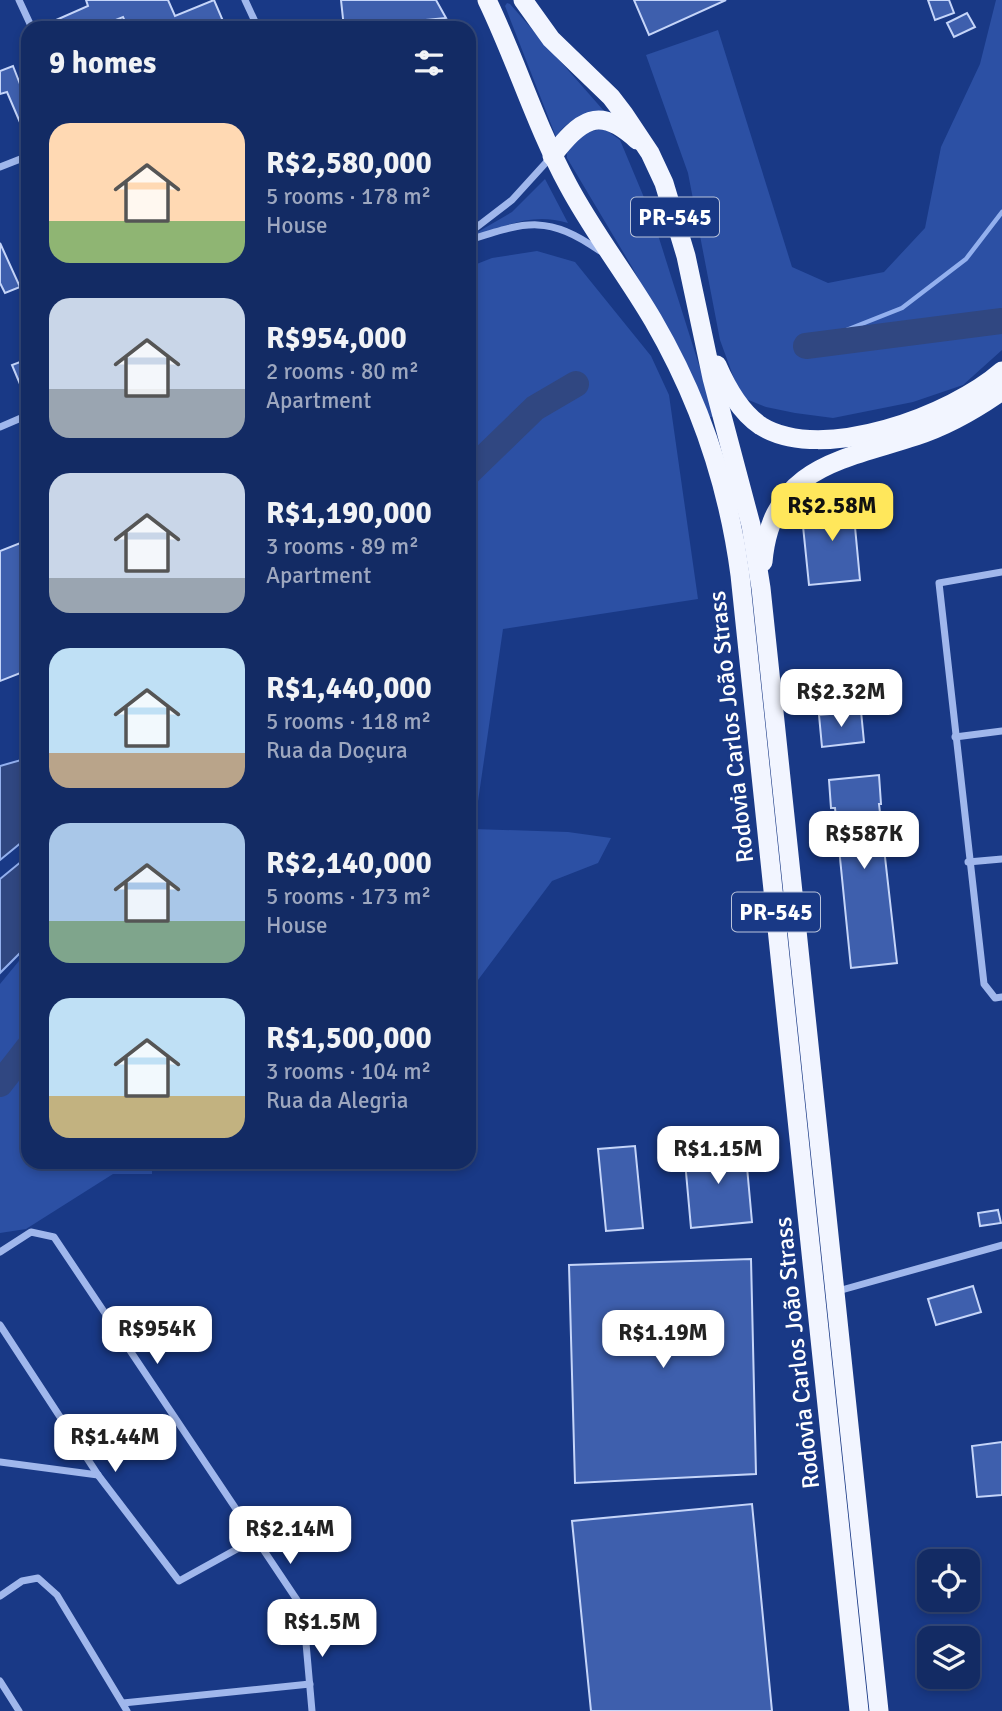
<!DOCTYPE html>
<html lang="en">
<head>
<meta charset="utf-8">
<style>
  :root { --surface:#132b64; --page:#1c336a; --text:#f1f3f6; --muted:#9da7bf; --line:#324778; --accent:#ffe75b }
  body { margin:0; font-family:Signika,sans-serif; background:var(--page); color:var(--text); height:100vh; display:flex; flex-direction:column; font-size:26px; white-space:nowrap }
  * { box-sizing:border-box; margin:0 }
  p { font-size:23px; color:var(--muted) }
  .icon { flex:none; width:38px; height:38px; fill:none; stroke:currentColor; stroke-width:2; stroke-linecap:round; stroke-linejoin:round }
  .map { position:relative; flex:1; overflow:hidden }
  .side { position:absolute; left:21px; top:21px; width:455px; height:1148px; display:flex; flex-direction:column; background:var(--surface); border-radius:21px; box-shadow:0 4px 10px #0003,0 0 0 2px var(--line) }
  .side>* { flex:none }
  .tools { position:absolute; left:917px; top:1549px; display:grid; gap:14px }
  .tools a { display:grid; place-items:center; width:63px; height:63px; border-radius:14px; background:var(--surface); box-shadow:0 4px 10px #0003,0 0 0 2px var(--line); font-size:35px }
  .price { position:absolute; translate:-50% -60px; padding:0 16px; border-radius:14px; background:#fff; color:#222; font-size:23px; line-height:46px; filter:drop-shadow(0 2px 4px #0008) }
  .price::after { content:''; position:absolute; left:50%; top:42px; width:21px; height:16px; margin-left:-10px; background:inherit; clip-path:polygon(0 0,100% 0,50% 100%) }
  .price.current { background:var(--accent); color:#111 }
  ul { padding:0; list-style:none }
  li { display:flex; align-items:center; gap:21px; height:175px; padding:0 28px }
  li span { display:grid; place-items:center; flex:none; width:196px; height:140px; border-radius:21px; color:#555 }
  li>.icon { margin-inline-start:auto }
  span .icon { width:84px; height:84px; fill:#fffc; stroke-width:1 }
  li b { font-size:30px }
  h2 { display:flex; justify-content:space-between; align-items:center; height:84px; padding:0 28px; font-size:30px }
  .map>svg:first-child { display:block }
  .green { fill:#2c50a4 }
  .water { fill:#304781; stroke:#93b0ee; stroke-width:2 }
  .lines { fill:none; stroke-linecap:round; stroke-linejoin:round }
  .stream { stroke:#93b0ee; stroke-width:4.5 }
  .river { stroke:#304781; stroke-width:26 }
  .building { fill:#3e5fad; stroke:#c5d5f9; stroke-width:2 }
  .minor { stroke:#a0b7ec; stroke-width:7 }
  .trunk { stroke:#f2f5ff; stroke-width:19 }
  .labels { text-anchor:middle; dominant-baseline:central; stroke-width:5; stroke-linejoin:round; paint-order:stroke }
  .shield { fill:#193986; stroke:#bac4db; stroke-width:2 }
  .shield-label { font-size:23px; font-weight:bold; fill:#fff }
  .street-label { font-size:24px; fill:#fff; stroke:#193986 }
</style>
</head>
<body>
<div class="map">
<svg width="1002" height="1711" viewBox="0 0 1002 1711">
  <rect width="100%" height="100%" fill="#193986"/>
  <g class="green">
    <path d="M 996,0 L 1002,0 L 1002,350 L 963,385 L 913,402 L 833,418 L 795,413 L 766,407 L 746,399 L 736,384 L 720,340 L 688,173 L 646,55 L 718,30 L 792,267 L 828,283 L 884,272 L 925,228 L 941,147 L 980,64 Z"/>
    <path d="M 507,3 L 510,4 L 604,111 C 583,116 568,118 556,137 L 505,6 Z"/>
    <path d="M 597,130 L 606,130 L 620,140 L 653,219 L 715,416 L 707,418 L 666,332 L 632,267 L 567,158 L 567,153 L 581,134 Z"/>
    <path d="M 545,179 L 568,223 C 534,213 510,224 478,235 L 476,233 L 512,212 Z"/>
    <path d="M 537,251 L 575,262 L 651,356 L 669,395 L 698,599 L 503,629 L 474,829 L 568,832 L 611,838 L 598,863 L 552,881 L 469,992 L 469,267 L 492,258 Z"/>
    <path d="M 28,950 L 28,1162 L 152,1162 L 152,1174 L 113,1174 L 26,1229 L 0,1233 L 0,984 Z"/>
  </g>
  <g class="water">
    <path d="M 28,758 L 28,837 L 0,860 L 0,766 Z"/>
    <path d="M 28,856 L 28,945 L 0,973 L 0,879 Z"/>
  </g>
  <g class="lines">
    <path class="stream" d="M 806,346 L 902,308 L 966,259 L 1002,212"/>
    <g class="river">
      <path d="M 806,346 L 1002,321"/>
      <path d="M 469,472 L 535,408 L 576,384"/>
      <path d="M 0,1084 L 28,1048"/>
    </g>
  </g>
  <g class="building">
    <path d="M 86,0 L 168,0 L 175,16 L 214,0 L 226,28 L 128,28 L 123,17 L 96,28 L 38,28 L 88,6 Z"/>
    <path d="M 341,0 L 436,0 L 446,18 L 344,28 Z"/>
    <path d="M 634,0 L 726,0 L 649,35 Z"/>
    <path d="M 928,0 L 949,0 L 954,13 L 935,20 Z"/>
    <path d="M 967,13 L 975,27 L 954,37 L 947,23 Z"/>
    <path d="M 13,66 L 20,84 L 28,81 L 28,141 L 7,92 L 0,94 L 0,71 Z"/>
    <path d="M 0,243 L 20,287 L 5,293 L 0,283 Z"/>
    <path d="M 28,359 L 28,403 L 12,365 Z"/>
    <path d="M 852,495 L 860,580 L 809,585 L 803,526 L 828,497 Z"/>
    <path d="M 28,540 L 28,670 L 0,681 L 0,551 Z"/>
    <path d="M 861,711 L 864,742 L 822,747 L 819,715 Z"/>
    <path d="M 879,775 L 881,804 L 879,804 L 897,963 L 851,968 L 835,808 L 831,808 L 829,780 Z"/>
    <path d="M 745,1145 L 752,1222 L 691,1228 L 684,1150 Z"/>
    <path d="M 635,1146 L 643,1228 L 606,1231 L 598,1149 Z"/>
    <path d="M 998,1210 L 1001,1223 L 980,1226 L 978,1213 Z"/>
    <path d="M 751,1259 L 756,1474 L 575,1483 L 569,1265 Z"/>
    <path d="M 973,1286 L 981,1312 L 936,1325 L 928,1299 Z"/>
    <path d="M 1002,1442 L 1002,1495 L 977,1497 L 972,1446 Z"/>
    <path d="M 752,1504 L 772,1711 L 591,1711 L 572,1521 Z"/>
  </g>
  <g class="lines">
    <g class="minor">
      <path d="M 19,0 L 32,28"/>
      <path d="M 245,0 L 258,28"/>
      <path d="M 0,167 L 28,156"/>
      <path d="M 469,233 L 512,200 L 552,156"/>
      <path d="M 469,240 C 526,222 547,214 600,251"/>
      <path d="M 0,427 L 28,415"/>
      <path d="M 1002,572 L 939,583 L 984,984 L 995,998 L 1002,997"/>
      <path d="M 955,737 L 1002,731"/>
      <path d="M 968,862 L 1002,859"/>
      <path d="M 0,1252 L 31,1232 L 54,1237 L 303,1609 L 312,1711"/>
      <path d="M 838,1291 L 1002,1245"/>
      <path d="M 0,1325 L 98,1475 L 179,1581 L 255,1539"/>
      <path d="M 0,1462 L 98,1475"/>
      <path d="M 0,1596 L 22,1581 L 38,1578 L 57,1595 L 127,1711"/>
      <path d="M 0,1681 L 19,1711"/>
      <path d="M 123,1703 L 310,1684"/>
    </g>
    <g class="trunk">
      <path d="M 487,0 C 516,60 536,126 568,185 C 593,232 626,274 653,320 C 699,399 728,484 740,575 L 859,1711"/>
      <path d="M 523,0 L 551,39 L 611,97 L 624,114 L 650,153 L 664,183 L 686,256 L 712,378 L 751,525 L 761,588 L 879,1711"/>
      <path d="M 552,156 C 580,121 598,104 637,140"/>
      <path d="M 717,365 C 727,388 740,412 761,426 C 823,464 952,415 1002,371"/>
      <path d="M 763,562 C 771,466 843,460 916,436 C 947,426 975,410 1002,391"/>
    </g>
  </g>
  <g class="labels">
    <g class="shield">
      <rect x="631" y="197.5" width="88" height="39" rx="5"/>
      <rect x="732" y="892.5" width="88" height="39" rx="5"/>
    </g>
    <g class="shield-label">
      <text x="675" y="217">PR-545</text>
      <text x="776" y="912">PR-545</text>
    </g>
    <g class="street-label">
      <text transform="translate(731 727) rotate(-96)">Rodovia Carlos João Strass</text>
      <text transform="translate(797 1353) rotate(-96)">Rodovia Carlos João Strass</text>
    </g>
  </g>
</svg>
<div class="tools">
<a><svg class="icon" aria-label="locate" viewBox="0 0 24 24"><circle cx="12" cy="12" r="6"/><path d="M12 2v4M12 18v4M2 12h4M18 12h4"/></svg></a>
<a><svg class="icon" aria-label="layers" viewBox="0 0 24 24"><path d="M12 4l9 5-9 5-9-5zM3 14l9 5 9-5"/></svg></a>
</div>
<b class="price current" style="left:832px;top:543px">R$2.58M</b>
<b class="price" style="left:841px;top:729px">R$2.32M</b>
<b class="price" style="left:864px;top:871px">R$587K</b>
<b class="price" style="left:718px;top:1186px">R$1.15M</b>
<b class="price" style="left:157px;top:1366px">R$954K</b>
<b class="price" style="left:663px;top:1370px">R$1.19M</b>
<b class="price" style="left:115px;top:1474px">R$1.44M</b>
<b class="price" style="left:290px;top:1566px">R$2.14M</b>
<b class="price" style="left:322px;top:1659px">R$1.5M</b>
<section class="side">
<h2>9 homes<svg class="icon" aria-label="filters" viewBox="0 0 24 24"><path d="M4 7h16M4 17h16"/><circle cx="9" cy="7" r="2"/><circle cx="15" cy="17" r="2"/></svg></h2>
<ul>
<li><span style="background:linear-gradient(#ffd9b3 70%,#8fb573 0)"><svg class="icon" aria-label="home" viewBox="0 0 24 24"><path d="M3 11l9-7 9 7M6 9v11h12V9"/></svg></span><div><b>R$2,580,000</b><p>5 rooms · 178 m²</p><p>House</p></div></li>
<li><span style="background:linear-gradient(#c9d6e8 65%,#9aa5b1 0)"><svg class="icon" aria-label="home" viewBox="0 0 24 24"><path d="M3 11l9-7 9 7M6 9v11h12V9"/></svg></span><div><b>R$954,000</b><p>2 rooms · 80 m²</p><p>Apartment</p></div></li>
<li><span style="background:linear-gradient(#c9d6e8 75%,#9aa5b1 0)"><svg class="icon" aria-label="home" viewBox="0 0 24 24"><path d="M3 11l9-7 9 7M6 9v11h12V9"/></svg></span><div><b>R$1,190,000</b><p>3 rooms · 89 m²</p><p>Apartment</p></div></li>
<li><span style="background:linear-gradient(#bfe0f5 75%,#b9a48a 0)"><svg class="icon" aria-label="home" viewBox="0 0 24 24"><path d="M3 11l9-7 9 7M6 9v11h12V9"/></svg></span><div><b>R$1,440,000</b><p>5 rooms · 118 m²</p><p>Rua da Doçura</p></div></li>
<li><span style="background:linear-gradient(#a9c7e8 70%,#7fa58c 0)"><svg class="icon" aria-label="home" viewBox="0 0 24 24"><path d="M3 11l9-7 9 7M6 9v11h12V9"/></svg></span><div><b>R$2,140,000</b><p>5 rooms · 173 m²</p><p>House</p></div></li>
<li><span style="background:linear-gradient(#bfe0f5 70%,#c2b280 0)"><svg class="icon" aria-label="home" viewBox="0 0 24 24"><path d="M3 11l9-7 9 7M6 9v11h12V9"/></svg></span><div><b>R$1,500,000</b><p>3 rooms · 104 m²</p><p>Rua da Alegria</p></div></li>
</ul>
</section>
</div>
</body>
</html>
